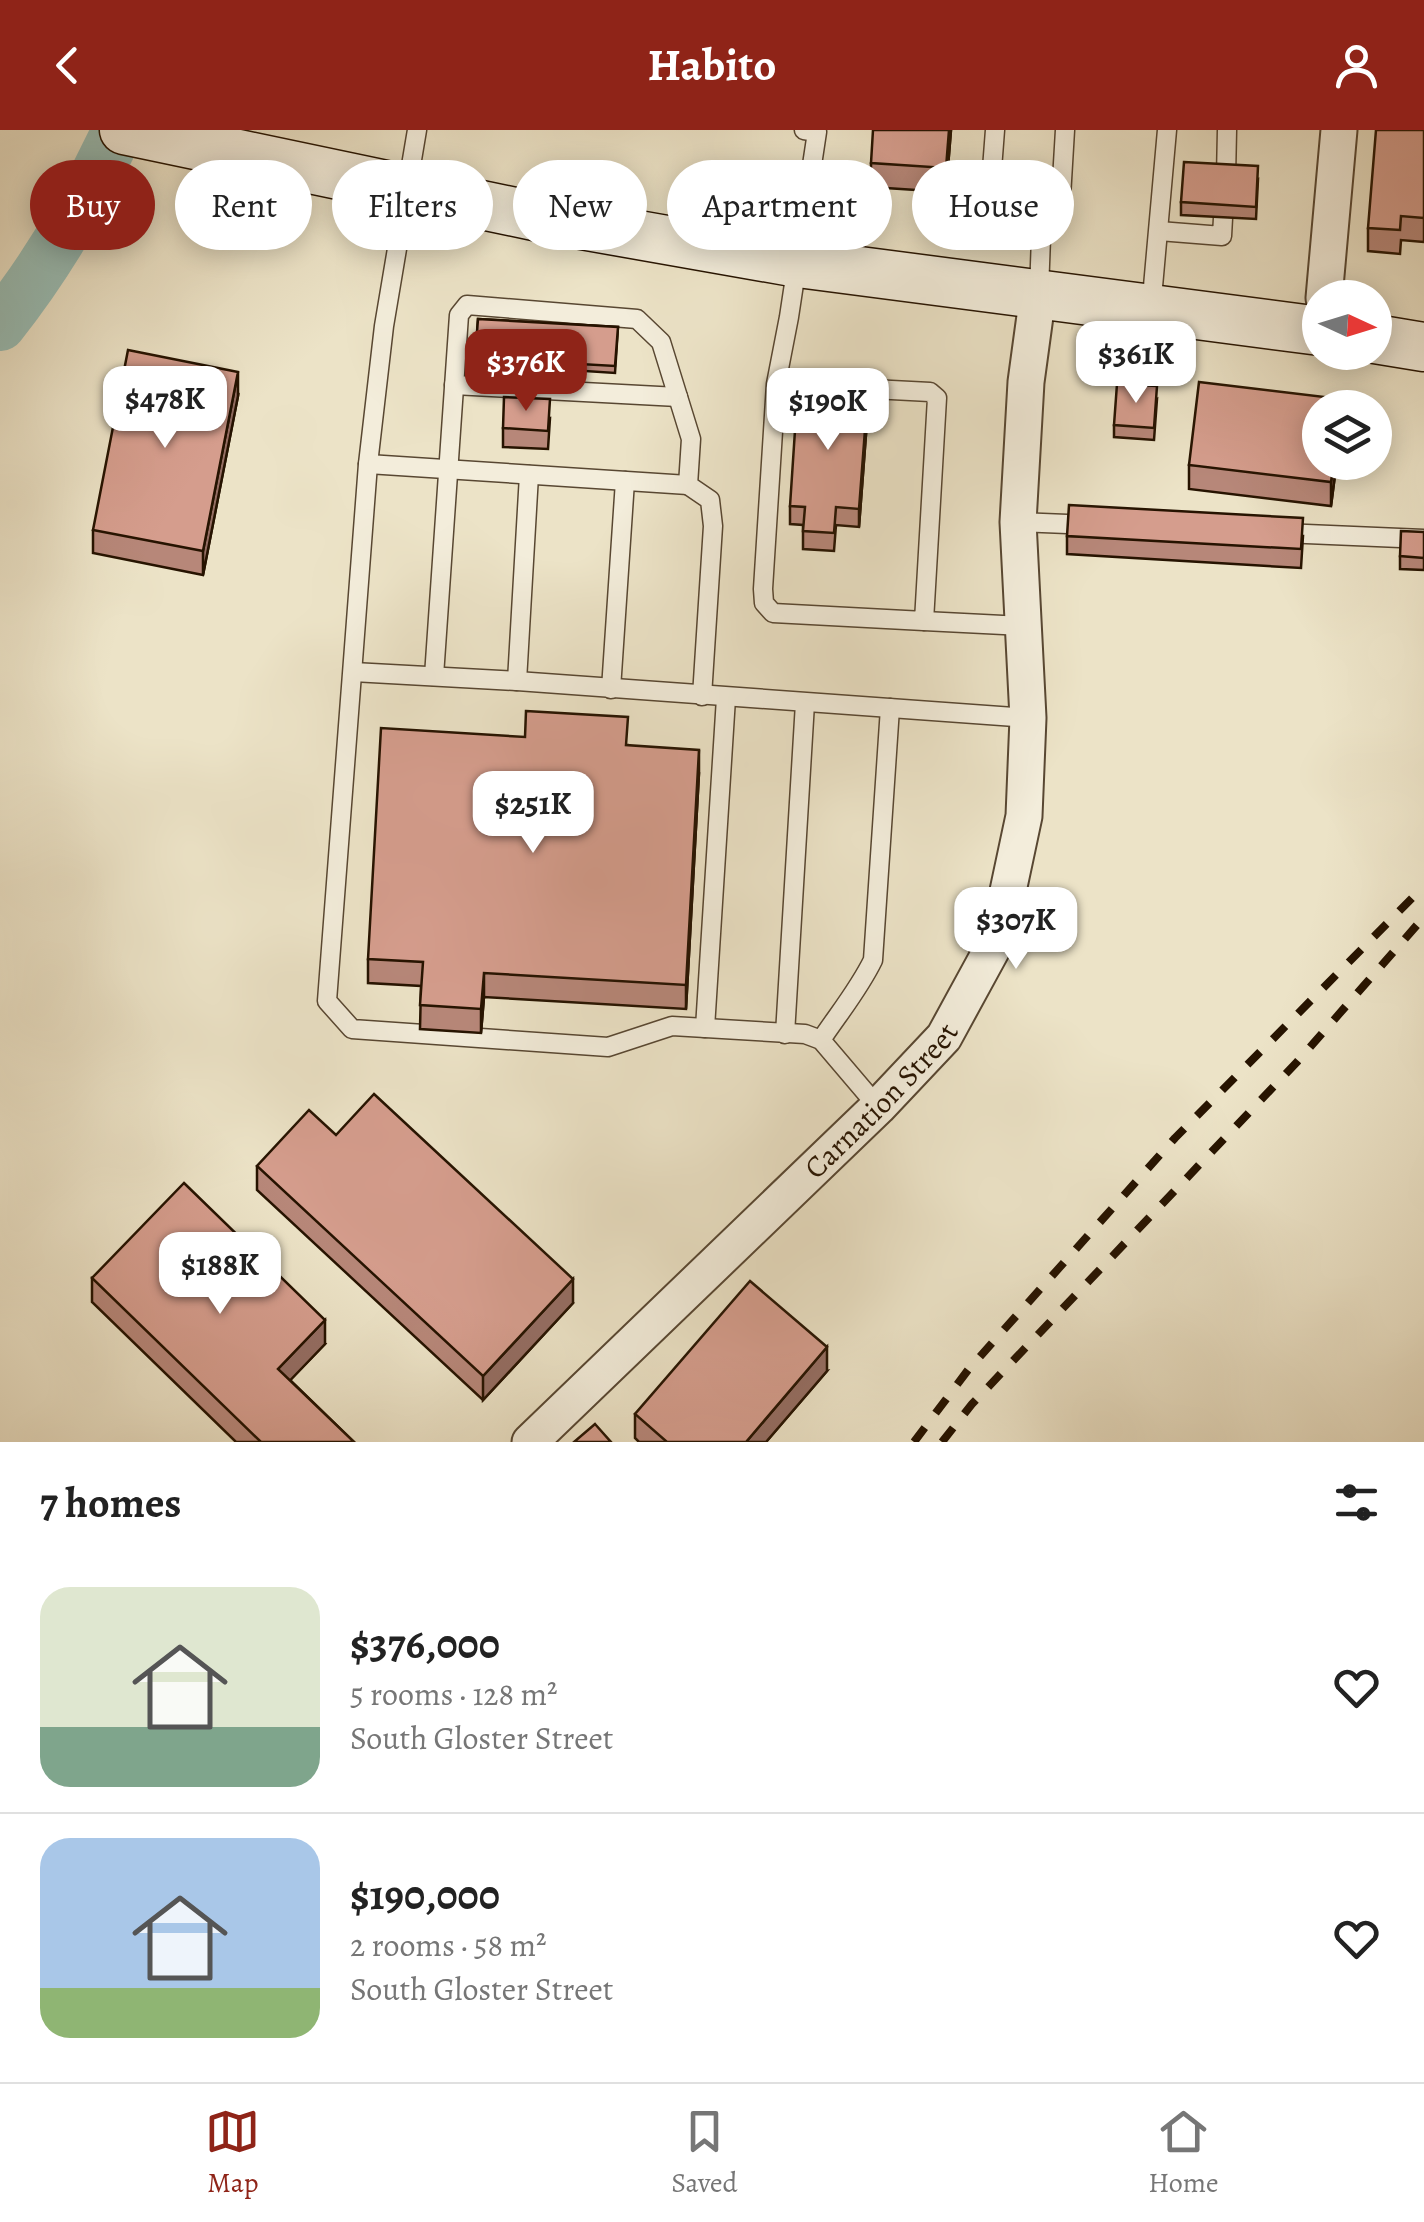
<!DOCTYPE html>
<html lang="en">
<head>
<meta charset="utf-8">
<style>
  :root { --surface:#fff; --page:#f2f2f2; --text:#222; --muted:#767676; --line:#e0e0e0; --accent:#8f2418 }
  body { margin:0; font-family:Alegreya,serif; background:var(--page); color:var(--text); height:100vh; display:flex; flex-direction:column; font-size:38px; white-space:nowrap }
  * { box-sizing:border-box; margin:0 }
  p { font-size:32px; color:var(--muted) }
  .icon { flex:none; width:55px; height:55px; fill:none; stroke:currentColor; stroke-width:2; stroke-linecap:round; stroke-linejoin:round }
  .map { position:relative; height:1312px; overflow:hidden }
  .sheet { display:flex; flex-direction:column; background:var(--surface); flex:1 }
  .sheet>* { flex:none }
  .banner { position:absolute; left:30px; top:30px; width:1365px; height:90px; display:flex; gap:20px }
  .needle { width:65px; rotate:94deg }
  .tools { position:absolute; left:1302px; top:150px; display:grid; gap:20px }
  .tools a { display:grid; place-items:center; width:90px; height:90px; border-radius:50%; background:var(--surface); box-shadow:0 5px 25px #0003; font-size:50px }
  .price { position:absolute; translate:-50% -85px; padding:0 22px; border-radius:20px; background:#fff; color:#222; font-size:32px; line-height:65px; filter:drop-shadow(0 2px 5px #0008) }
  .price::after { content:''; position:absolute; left:50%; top:60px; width:30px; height:22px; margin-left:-15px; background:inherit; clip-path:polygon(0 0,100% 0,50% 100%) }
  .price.current { background:var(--accent); color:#fff }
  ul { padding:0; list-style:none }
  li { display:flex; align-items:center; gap:30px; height:250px; padding:0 40px }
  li+li { border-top:2px solid var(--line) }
  li span { display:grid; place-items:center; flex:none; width:280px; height:200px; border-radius:30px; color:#555 }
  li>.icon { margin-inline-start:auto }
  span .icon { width:120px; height:120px; fill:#fffc; stroke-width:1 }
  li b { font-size:42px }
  h2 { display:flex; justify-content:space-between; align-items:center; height:120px; padding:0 40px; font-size:42px }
  .pill { padding:0 35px; border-radius:45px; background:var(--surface); box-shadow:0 5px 25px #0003; font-size:35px; line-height:90px }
  .pill.current { background:var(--accent); color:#fff }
  header { display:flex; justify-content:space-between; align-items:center; height:130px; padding:0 40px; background:var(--accent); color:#fff; font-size:45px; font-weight:700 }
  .tabs { display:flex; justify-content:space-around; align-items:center; height:140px; border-top:2px solid var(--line); background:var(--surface); font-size:28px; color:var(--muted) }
  .tabs a { display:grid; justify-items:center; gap:5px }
  .tabs .current { color:var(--accent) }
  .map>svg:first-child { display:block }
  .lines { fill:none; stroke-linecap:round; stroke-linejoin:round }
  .river { stroke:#99beb6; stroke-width:52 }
  .lane-casing { stroke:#584732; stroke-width:21 }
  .street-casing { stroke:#584732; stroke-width:39 }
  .secondary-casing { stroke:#261300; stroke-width:51 }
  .lane { stroke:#f3eddb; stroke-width:18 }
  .street { stroke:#f3eddb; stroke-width:35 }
  .secondary { stroke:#f3eddb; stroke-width:48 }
  .rail { stroke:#261300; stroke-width:8; stroke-dasharray:18 18; stroke-linecap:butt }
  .wall { fill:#b78779; stroke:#261300; stroke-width:2.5 }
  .shaded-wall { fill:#956e63; stroke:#261300; stroke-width:2.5 }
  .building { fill:#d59d8d; stroke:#261300; stroke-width:2.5 }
  .labels { text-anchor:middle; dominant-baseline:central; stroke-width:10; stroke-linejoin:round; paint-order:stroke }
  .street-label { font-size:30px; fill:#261300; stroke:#f3eddb }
</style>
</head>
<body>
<header><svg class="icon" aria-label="back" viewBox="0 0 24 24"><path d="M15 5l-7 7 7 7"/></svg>Habito<svg class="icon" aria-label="person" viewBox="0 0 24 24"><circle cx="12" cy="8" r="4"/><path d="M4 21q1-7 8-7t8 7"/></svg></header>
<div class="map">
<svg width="1424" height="1312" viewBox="0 0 1424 1312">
  <rect width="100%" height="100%" fill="#ece3c7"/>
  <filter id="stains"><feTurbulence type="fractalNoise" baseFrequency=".002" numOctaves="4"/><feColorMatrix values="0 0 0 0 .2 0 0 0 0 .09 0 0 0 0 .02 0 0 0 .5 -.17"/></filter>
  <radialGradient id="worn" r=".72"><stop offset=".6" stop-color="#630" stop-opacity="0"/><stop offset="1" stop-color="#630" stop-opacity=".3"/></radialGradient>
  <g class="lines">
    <path class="river" d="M 0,195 C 47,136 86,69 118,0"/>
    <defs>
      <g id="lane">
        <path d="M 417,0 L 384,196 L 368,334 L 327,871 L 352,899 L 608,917 L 672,896 L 805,904 L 821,910 L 878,977"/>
        <path d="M 995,0 L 992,39 L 994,62 L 1012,76 L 1042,81 L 1061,67 L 1065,0"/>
        <path d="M 1226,47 L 1227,0"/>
        <path d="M 1159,101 L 1222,106 L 1223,88"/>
        <path d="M 1039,161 L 1042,81"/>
        <path d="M 1151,179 L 1167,0"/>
        <path d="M 776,254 L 930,262 L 937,268 L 924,491 L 773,483 L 764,473 L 763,459 L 776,254 L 789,187 L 817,2 L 804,0"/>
        <path d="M 454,255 L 678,267"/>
        <path d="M 368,334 L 688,355"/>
        <path d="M 1018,392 L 1092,395"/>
        <path d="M 1283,403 L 1424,409"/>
        <path d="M 924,491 L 1023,496"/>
        <path d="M 353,542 L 517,551 L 1028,588"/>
        <path d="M 434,546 L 459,185 L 467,175 L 637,189 L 661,212 L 691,309 L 688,355 L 710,370 L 713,396 L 702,566"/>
        <path d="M 517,551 L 529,345"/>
        <path d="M 611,559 L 625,351"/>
        <path d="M 705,898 L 726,568"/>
        <path d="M 785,904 L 805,573"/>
        <path d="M 821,910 C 839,883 859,859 873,830 L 890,578"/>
      </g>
      <g id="street">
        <path d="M 1324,168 L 1339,0"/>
        <path id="s1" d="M 530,1312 L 878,977 L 944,907 L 998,808 L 1024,686 L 1028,588 L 1018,392 L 1026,252 L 1038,164"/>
      </g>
      <g id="secondary">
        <path d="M 124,0 L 553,90 L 798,133 L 1320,201"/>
        <path d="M 1375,209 L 1424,217"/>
      </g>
    </defs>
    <use href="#lane" class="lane-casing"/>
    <use href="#street" class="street-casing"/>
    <use href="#secondary" class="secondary-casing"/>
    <use href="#lane" class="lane"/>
    <use href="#street" class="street"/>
    <use href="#secondary" class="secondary"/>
    <g class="rail">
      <path d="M 914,1312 L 968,1240 L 1175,1008 L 1424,756"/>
      <path d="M 942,1312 L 972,1274 L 1297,932 L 1424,787"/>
    </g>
  </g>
  <g class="wall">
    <path d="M 951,0 L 946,62 L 871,57 L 871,33 Z"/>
    <path d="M 1424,0 L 1424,112 L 1401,110 L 1400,124 L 1368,121 L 1368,98 Z"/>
    <path d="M 1258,49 L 1256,89 L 1181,85 L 1181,72 Z"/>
    <path d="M 478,189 L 618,197 L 615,243 L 475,234 Z"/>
    <path d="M 238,266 L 203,445 L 93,423 L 93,400 Z"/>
    <path d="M 1157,269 L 1154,310 L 1114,307 L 1114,295 Z"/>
    <path d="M 868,278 L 859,397 L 836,395 L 834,421 L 803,419 L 803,395 L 790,394 L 790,376 Z"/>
    <path d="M 550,288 L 548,319 L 503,317 L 503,298 Z"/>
    <path d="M 1354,332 L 1352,347 L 1335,345 L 1331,376 L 1189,359 L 1189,335 Z"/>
    <path d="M 1424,402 L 1424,440 L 1400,439 L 1400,426 Z"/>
    <path d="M 1067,406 L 1303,406 L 1301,438 L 1067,424 Z"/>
    <path d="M 628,615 L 699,643 L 686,879 L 484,867 L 481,903 L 420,899 L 421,856 L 368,853 L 368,829 Z"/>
    <path d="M 336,1005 L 573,1173 L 483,1270 L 257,1060 L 257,1036 Z"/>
    <path d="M 92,1148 L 325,1214 L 290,1250 L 354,1312 L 236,1312 L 92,1172 Z"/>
    <path d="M 827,1241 L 766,1312 L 639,1312 L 635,1308 L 635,1284 Z"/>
  </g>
  <g class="shaded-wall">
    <path d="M 949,0 L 951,0 L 946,62 L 946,38 Z"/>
    <path d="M 238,242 L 238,266 L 203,445 L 203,421 Z"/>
    <path d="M 868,260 L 868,278 L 859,397 L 859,379 Z"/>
    <path d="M 1334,332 L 1335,332 L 1335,345 L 1331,376 L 1331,352 Z"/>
    <path d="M 699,620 L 699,643 L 686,879 L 686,855 Z"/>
    <path d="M 484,843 L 484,867 L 481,903 L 481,879 Z"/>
    <path d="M 573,1149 L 573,1173 L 483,1270 L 483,1246 Z"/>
    <path d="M 325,1190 L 325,1214 L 278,1263 L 278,1239 Z"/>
    <path d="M 827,1217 L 827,1241 L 766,1312 L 746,1312 Z"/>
  </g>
  <g class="building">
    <path d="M 873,0 L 949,0 L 946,38 L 871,33 Z"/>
    <path d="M 1376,0 L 1424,0 L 1424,88 L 1401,86 L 1400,100 L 1368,98 Z"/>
    <path d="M 1184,32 L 1258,36 L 1256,77 L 1181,72 Z"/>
    <path d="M 478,189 L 618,197 L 615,236 L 475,228 Z"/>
    <path d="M 128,220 L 238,242 L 203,421 L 93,400 Z"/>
    <path d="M 1199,252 L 1358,271 L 1357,278 L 1320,278 L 1320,332 L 1334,332 L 1331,352 L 1189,335 Z"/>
    <path d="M 1117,254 L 1157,256 L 1154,298 L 1114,295 Z"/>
    <path d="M 798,255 L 868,260 L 859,379 L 836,377 L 834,403 L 803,401 L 805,377 L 790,376 Z"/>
    <path d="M 504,267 L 550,269 L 548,301 L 503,298 Z"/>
    <path d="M 1069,375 L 1303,388 L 1301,419 L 1067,406 Z"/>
    <path d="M 1401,401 L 1424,402 L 1424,428 L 1400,426 Z"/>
    <path d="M 526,581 L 628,587 L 626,615 L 699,620 L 686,855 L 484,843 L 481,879 L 420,875 L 423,832 L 368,829 L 381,598 L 525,607 Z"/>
    <path d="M 374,964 L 573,1149 L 483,1246 L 257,1036 L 309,980 L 336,1005 Z"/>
    <path d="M 184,1053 L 325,1190 L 278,1239 L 354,1312 L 261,1312 L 92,1148 Z"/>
    <path d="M 750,1151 L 827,1217 L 746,1312 L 667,1312 L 635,1284 Z"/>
    <path d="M 595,1294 L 611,1312 L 574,1312 Z"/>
  </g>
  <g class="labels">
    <g class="street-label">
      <text stroke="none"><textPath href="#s1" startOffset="490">Carnation Street</textPath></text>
    </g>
  </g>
  <rect width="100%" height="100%" filter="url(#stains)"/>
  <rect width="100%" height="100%" fill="url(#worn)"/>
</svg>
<div class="tools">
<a><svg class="needle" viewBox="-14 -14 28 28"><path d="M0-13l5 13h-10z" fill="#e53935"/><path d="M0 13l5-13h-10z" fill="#767676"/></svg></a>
<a><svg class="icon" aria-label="layers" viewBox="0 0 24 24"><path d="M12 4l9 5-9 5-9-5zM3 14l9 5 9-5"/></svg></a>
</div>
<b class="price" style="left:1136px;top:276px">$361K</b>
<b class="price current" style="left:526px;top:284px">$376K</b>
<b class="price" style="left:165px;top:321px">$478K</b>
<b class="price" style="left:828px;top:323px">$190K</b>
<b class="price" style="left:533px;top:726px">$251K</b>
<b class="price" style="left:1016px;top:842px">$307K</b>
<b class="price" style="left:220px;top:1187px">$188K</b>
<div class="banner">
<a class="pill current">Buy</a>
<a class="pill">Rent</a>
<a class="pill">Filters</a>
<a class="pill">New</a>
<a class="pill">Apartment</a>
<a class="pill">House</a>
</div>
</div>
<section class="sheet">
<h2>7 homes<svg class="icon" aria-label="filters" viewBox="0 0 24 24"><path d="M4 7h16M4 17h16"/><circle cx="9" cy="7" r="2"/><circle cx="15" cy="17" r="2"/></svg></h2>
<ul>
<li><span style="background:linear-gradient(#dfe7d0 70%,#7fa58c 0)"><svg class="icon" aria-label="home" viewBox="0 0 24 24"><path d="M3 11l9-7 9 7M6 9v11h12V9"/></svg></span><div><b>$376,000</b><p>5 rooms · 128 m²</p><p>South Gloster Street</p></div><svg class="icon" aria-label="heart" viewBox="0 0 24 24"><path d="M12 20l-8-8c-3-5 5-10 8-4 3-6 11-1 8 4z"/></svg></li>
<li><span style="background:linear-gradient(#a9c7e8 75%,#8fb573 0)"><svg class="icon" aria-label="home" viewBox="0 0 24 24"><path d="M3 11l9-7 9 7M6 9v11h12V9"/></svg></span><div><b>$190,000</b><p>2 rooms · 58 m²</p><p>South Gloster Street</p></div><svg class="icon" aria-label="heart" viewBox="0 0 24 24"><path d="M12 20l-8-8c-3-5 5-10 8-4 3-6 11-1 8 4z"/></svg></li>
</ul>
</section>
<nav class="tabs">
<a class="current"><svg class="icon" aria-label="map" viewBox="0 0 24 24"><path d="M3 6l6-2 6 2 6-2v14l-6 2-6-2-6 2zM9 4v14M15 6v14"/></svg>Map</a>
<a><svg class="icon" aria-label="saved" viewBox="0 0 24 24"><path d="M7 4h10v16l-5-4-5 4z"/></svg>Saved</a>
<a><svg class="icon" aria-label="home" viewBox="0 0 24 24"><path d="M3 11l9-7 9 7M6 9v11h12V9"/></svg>Home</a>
</nav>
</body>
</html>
